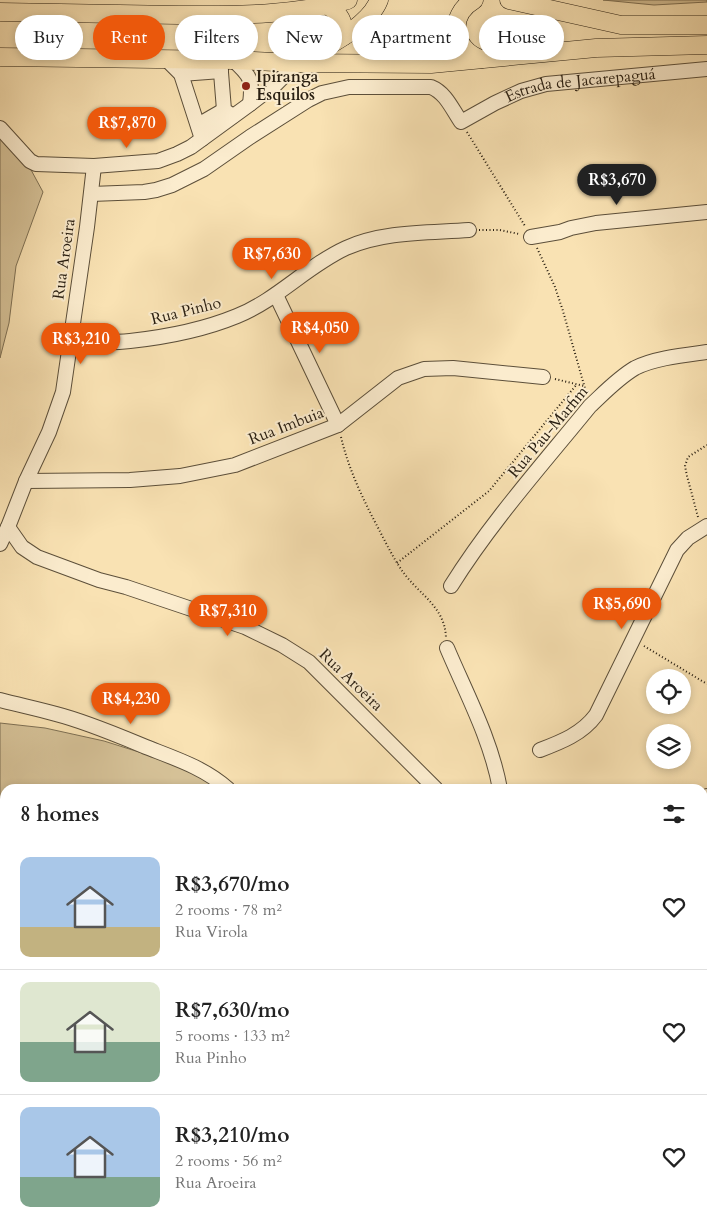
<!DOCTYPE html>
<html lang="en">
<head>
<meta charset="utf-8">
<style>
  :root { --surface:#fff; --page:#f2f2f2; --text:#222; --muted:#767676; --line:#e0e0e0; --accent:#ea580c }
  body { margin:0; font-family:Cardo,serif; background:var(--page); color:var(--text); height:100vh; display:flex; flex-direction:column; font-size:19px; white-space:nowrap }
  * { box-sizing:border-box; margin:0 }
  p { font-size:16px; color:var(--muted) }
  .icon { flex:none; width:28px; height:28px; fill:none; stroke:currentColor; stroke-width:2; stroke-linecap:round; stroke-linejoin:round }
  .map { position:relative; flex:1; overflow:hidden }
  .details { position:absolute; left:0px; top:784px; width:708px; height:446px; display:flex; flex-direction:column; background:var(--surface); border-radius:15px 15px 0 0; box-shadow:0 2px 8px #0003 }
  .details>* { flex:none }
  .top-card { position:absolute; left:15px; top:15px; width:678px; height:45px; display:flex; gap:10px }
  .tools { position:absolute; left:646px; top:669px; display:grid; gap:10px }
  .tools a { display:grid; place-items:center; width:45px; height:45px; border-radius:50%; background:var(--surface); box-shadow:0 2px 8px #0003; font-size:25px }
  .price { position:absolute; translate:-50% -42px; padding:0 11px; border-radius:18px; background:var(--accent); color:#fff; font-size:16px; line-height:32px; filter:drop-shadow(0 1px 2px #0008) }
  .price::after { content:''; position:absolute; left:50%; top:30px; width:15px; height:11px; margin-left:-8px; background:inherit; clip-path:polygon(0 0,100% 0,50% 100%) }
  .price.on { background:#222; color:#fff }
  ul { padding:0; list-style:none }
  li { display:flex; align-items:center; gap:15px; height:125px; padding:0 20px }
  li+li { border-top:1px solid var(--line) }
  li span { display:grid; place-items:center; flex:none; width:140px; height:100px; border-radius:10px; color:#555 }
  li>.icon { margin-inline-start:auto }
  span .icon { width:60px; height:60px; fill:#fffc; stroke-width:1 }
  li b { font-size:21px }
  h2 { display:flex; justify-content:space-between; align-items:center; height:60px; padding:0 20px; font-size:21px }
  .chip { padding:0 18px; border-radius:22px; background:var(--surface); box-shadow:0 2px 8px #0003; font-size:18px; line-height:45px }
  .chip.on { background:var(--accent); color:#fff }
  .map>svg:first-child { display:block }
  .green { fill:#d5c197; stroke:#7e7054 }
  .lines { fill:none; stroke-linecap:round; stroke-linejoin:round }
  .minor-casing { stroke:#5c4f3a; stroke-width:16 }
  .major-casing { stroke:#281e11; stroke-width:19 }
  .path { stroke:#281e11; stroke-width:2; stroke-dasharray:1 2.5; stroke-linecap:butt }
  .minor { stroke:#fbecce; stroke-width:14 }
  .major { stroke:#f9e2b3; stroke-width:18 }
  .poi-dot { fill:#8f2418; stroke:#fbecce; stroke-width:2 }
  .labels { text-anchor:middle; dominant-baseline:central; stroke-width:4; stroke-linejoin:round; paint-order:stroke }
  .poi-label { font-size:16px; font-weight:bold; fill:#281e11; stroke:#fbecce; text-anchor:start }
  .street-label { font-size:16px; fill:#281e11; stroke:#fbecce }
</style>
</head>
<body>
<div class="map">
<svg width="707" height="1229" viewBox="0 0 707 1229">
  <rect width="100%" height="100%" fill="#f9e2b3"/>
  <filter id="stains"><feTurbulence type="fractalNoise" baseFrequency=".004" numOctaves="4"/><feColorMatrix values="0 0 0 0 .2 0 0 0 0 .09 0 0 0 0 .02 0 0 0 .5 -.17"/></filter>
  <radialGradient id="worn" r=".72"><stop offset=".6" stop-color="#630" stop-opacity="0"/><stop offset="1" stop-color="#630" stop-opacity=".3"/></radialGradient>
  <g class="green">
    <path d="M 603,0 L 707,0 L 707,2 L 654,5 Z"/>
    <path d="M 0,134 L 30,168 L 43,192 L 16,266 L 9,323 L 0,358 Z"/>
    <path d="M 0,723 L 45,728 L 104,741 L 161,759 L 211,781 L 219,789 L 5,789 L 5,1225 L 56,1225 L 57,1229 L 0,1229 Z"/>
    <path d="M 707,1089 L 707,1218 L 706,1216 L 702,1217 L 702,1096 Z"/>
    <path d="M 454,1225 L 530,1225 L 528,1229 L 453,1229 Z"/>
    <path d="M 588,1225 L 611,1225 L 616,1229 L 572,1229 Z"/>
  </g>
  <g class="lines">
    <defs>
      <g id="minor">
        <path d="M 166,59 L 181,74 L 202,139"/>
        <path d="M 220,60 L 224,110 L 233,116"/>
        <path d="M 233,60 C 251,76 253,80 250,104"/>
        <path d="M 181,74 L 221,71"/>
        <path d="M 198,125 L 224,110"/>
        <path d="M 0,128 L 30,161 L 36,164 L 94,166 L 158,161 L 177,154 L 191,147 L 250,104 L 275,85 L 297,63"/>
        <path id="s1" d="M 91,194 L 144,192 L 156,190 L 172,185 L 204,169 L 250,137 L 308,100 L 322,93 L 349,87 L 431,87 C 446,93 452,109 461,122 L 495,103 L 521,91 L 546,84 L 707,69"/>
        <path d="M 531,237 L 560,232 L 571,228 L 596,223 L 707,212"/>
        <path d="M 276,295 L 338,425"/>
        <path d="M 70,343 C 90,343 110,343 130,341 C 167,337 203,330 237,316 C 277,300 307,266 346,248 C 384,231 429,233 469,230"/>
        <path d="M 26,481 L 130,480 L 180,476 L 235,465 L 338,425 L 398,378 L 424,369 L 453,368 L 543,377"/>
        <path d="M 8,527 L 22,547 L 37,557 L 99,580 L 126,587 L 245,627 L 282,645 L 309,662 L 436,789"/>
        <path d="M 0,544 L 8,527 L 26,481 L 49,432 L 63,392 L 87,227 L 94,166"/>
        <path d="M 451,586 C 491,522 542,465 590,406 C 604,393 618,378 635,368 C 654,358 685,355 707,352"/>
        <path d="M 447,648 C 466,693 491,739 500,789"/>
        <path d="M 0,700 C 19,705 38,709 56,714 C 87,722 117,735 146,747 C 174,758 205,768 228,789"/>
        <path d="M 540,750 C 561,742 582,734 596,715 L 677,550 L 688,538 L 707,526"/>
        <path d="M 702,804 L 707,796"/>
        <path d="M 702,984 L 707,981"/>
        <path d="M 559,1229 L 560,1225"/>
      </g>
      <g id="major">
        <path d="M 474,0 C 447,16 453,50 481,59"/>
        <path d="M 509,0 L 621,25 L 707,25"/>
        <path d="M 329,6 C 340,15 344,21 344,36"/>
        <path d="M 0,12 C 59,13 119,14 178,15 C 235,15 293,16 348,0"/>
        <path d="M 0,57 L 233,60 L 297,63 L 431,64 L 596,48 L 707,45"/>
        <path d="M 298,63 C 323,48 368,28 379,0"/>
      </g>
    </defs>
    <use href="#minor" class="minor-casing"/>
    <use href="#major" class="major-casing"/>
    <g class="path">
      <path d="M 467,132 L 525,226"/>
      <path d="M 479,230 L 500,230 L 519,234"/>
      <path d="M 537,248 L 555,287 L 563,311 L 586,392"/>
      <path d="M 555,379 L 584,386"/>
      <path d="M 341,437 C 348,467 361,495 375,522 C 383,537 390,552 399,566 C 415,593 445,604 446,638"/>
      <path d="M 698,517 L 687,476 L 685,466 L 688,457 L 707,445"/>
      <path d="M 397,563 L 489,491 L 577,384"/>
      <path d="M 644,646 L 707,684"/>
    </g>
    <use href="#minor" class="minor"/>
    <use href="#major" class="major"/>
  </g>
  <circle class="poi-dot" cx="246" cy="86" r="5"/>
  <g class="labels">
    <g class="poi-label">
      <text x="256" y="77">Ipiranga<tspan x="256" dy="18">Esquilos</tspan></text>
    </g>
    <g class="street-label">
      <text stroke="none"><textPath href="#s1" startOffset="542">Estrada de Jacarepaguá</textPath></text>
      <text transform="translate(64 259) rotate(-82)">Rua Aroeira</text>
      <text transform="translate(186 311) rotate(-14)">Rua Pinho</text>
      <text transform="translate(286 426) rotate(-21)">Rua Imbuia</text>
      <text transform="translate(548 432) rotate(-50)">Rua Pau-Marfim</text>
      <text transform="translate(351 680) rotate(44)">Rua Aroeira</text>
    </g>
  </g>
  <rect width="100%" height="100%" filter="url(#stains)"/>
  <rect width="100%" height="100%" fill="url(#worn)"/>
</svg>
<div class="tools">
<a><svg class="icon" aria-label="locate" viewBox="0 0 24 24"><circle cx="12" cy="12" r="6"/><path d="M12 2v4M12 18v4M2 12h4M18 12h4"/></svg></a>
<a><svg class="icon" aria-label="layers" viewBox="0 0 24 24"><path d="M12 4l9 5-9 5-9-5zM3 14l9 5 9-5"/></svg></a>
</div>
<b class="price" style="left:127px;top:149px">R$7,870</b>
<b class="price on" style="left:617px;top:206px">R$3,670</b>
<b class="price" style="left:272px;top:280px">R$7,630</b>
<b class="price" style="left:320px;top:354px">R$4,050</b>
<b class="price" style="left:81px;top:365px">R$3,210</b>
<b class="price" style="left:622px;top:630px">R$5,690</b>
<b class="price" style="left:228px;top:637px">R$7,310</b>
<b class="price" style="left:131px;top:725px">R$4,230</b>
<div class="top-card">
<a class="chip">Buy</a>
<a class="chip on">Rent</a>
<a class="chip">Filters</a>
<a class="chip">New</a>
<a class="chip">Apartment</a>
<a class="chip">House</a>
</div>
<section class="details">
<h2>8 homes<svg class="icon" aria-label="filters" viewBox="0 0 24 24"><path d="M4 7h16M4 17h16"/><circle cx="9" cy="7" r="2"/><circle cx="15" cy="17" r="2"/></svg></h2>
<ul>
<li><span style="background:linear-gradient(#a9c7e8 70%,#c2b280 0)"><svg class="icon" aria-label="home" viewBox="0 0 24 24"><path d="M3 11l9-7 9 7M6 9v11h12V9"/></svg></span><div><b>R$3,670/mo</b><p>2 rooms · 78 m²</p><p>Rua Virola</p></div><svg class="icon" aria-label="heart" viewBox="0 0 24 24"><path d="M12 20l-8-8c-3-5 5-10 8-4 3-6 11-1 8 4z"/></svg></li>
<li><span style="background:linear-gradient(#dfe7d0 60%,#7fa58c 0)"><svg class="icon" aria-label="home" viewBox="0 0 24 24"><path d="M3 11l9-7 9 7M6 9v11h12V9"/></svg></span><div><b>R$7,630/mo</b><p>5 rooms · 133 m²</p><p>Rua Pinho</p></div><svg class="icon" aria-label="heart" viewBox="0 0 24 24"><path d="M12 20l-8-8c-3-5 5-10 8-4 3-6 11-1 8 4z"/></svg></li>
<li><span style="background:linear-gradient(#a9c7e8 70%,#7fa58c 0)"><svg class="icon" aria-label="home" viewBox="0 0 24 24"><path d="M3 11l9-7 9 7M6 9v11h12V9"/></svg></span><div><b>R$3,210/mo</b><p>2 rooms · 56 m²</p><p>Rua Aroeira</p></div><svg class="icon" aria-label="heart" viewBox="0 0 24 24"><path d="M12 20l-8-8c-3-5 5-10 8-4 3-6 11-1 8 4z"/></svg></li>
</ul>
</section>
</div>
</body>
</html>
